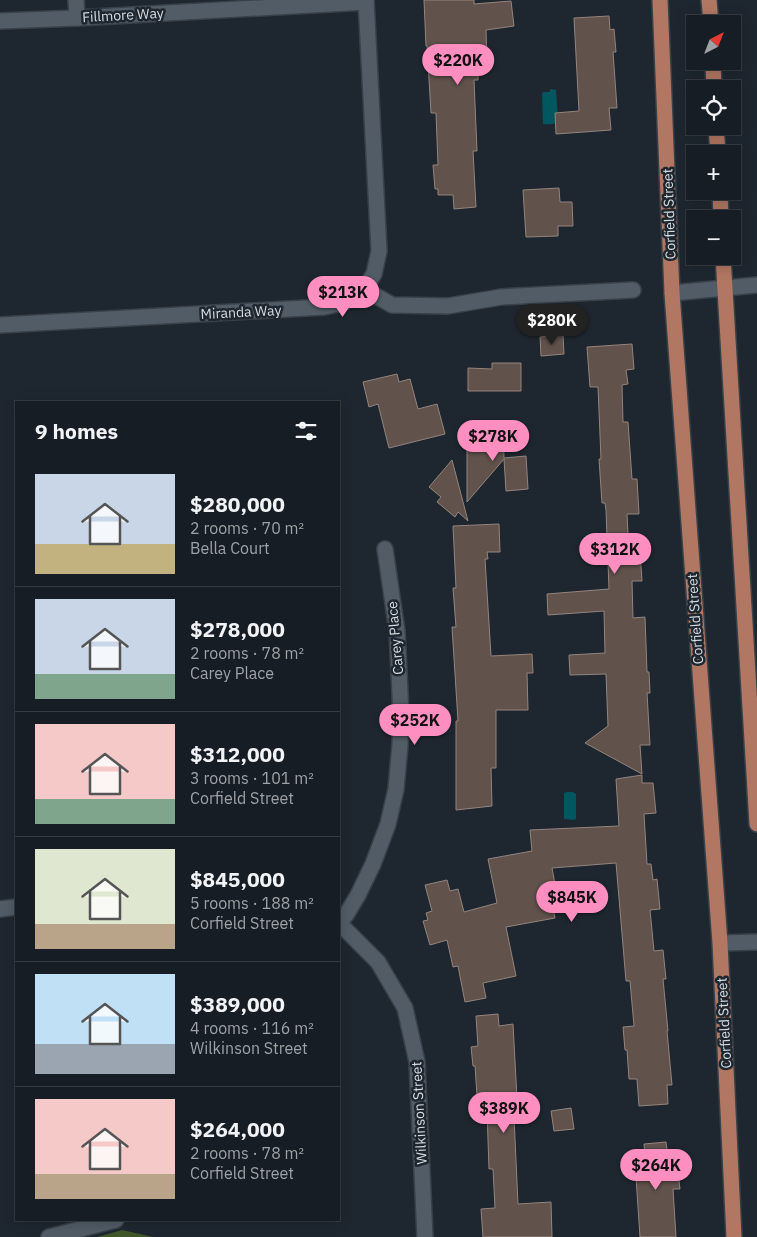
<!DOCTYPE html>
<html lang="en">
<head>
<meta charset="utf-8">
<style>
  :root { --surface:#161d24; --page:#1f262c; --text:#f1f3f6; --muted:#9ea2a6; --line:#353b41; --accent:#fd8ebf }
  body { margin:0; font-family:"IBM Plex Sans",sans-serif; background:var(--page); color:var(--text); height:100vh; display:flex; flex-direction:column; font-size:19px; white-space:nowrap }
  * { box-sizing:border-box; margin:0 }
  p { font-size:16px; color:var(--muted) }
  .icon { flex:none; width:28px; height:28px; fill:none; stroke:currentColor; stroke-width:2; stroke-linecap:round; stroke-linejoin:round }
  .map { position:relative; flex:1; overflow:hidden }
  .drawer { position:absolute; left:15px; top:401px; width:325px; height:820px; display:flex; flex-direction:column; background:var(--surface); border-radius:0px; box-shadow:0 2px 12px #0003,0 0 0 1px var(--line) }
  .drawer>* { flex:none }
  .needle { width:32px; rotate:42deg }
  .buttons { position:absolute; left:686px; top:15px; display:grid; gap:10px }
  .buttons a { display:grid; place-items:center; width:55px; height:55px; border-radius:0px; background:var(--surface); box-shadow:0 2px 12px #0003,0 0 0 1px var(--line); font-size:25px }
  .price { position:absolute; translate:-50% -42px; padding:0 11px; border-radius:18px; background:var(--accent); color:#111; font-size:16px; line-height:32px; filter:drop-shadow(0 1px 2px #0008) }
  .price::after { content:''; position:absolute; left:50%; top:30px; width:15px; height:11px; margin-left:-8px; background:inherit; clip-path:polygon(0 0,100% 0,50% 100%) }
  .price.current { background:#222; color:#fff }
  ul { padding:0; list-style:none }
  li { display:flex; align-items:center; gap:15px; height:125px; padding:0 20px }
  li+li { border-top:1px solid var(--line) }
  li span { display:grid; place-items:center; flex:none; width:140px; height:100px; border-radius:0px; color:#555 }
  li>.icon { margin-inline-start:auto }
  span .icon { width:60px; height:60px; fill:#fffc; stroke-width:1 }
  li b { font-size:21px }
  h2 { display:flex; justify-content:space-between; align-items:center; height:60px; padding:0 20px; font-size:21px }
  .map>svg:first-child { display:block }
  .green { fill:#405729 }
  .water { fill:#005760 }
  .building { fill:#61524c; stroke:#94847e }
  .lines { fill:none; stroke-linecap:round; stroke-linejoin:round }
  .street-casing { stroke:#394148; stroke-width:18 }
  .secondary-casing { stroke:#394148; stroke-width:18 }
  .primary-casing { stroke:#394148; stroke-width:18 }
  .street { stroke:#515c66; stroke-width:15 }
  .secondary { stroke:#515c66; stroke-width:15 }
  .primary { stroke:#b17762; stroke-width:15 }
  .labels { text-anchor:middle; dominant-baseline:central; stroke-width:5; stroke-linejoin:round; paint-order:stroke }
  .street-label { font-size:14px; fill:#d6dce2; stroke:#1e2730 }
</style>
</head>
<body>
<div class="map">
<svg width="757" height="1237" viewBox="0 0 757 1237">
  <rect width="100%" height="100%" fill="#1e2730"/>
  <path class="green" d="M 122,1230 L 153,1237 L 97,1237 Z"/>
  <g class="water">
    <path d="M 550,89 L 556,90 L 558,119 C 556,126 549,124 543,124 L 542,94 L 543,92 L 550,92 Z"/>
    <path d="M 567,792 L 573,792 L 576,794 L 576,819 L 573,820 L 564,819 L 564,793 Z"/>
  </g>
  <g class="building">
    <path d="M 424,0 L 474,0 L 474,4 L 511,1 L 514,26 L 486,30 L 487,68 L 478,68 L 478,80 L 474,80 L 477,151 L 473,151 L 476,207 L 454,209 L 453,195 L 438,195 L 438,189 L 435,189 L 433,165 L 438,165 L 436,113 L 431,113 L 427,46 L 426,46 Z"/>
    <path d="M 609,16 L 610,30 L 614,29 L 616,52 L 613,52 L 617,108 L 609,108 L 611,130 L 556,134 L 555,113 L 579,111 L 574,18 Z"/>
    <path d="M 559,188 L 560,202 L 572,202 L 573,226 L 558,226 L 558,236 L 526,237 L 523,190 Z"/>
    <path d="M 563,335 L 564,354 L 541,356 L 540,337 Z"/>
    <path d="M 632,344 L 634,369 L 626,370 L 628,384 L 622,385 L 623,422 L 628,422 L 632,479 L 637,479 L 639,514 L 627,514 L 629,553 L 640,552 L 642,581 L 632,581 L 633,618 L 645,617 L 647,672 L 649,672 L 650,693 L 647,693 L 650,745 L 640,745 L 642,774 L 585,743 L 608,726 L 606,674 L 570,675 L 569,655 L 605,653 L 604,611 L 548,615 L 547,594 L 609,589 L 606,510 L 605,503 L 602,503 L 599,459 L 601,459 L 598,387 L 590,387 L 587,347 Z"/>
    <path d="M 492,363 L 521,363 L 521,391 L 468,391 L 468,368 L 492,369 Z"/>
    <path d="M 397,374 L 399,382 L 410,379 L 418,409 L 437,404 L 445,434 L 389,448 L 378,404 L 369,407 L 363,382 Z"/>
    <path d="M 503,428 L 504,458 L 526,456 L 528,489 L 506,491 L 504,459 L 467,502 L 467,441 L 477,430 Z"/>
    <path d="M 452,460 L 457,479 L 468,521 L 458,512 L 455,517 L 437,502 L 441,497 L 429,487 Z"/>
    <path d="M 499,524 L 500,552 L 487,552 L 488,559 L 485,559 L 491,656 L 532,654 L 533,673 L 527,673 L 528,710 L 496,710 L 496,768 L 491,768 L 492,806 L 456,810 L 456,721 L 458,721 L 452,627 L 456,627 L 453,588 L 456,588 L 453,526 Z"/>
    <path d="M 642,775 L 642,783 L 653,783 L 656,813 L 644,814 L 647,864 L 651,864 L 653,880 L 657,879 L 660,909 L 650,910 L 654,951 L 663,950 L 666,979 L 663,979 L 668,1031 L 667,1031 L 672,1085 L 667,1085 L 668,1104 L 639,1106 L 637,1079 L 629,1079 L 627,1050 L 625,1050 L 623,1027 L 634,1026 L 630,981 L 626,981 L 616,863 L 552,868 L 555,884 L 549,885 L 555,918 L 506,927 L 516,976 L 483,983 L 486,998 L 465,1002 L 458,966 L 453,967 L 447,940 L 430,945 L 423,921 L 428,920 L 426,913 L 432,911 L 425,885 L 447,880 L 450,891 L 458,889 L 464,912 L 497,903 L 488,859 L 532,851 L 530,830 L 619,826 L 616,779 Z"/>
    <path d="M 498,1014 L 499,1026 L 513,1024 L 518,1117 L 514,1117 L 518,1204 L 551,1202 L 552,1237 L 483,1237 L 481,1209 L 495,1208 L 493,1169 L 489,1169 L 487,1110 L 478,1110 L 475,1066 L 473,1066 L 471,1047 L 478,1046 L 476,1016 Z"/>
    <path d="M 571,1108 L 574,1129 L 554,1131 L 551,1111 Z"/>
    <path d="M 666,1142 L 668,1157 L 671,1156 L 671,1165 L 677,1164 L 680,1189 L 673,1189 L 676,1237 L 640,1237 L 636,1177 L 631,1177 L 629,1157 L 645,1156 L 644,1144 Z"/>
  </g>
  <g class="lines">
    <defs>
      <g id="street">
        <path d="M 76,0 L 77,18"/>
        <path d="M 0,21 L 77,18 L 366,2"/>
        <path d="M 364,289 L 392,305 L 448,306 L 501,297 L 633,290"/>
        <path d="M 0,325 L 324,307 L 343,303 L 364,289 L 374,274 L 379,251 L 366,0"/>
        <path d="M 0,909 L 16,907"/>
        <path d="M 339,923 L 378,962 L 405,1008 L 417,1062 L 425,1237"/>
        <path d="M 339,924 L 346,915 L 358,895 L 373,864 L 388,824 L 396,789 L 400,745 L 401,714 L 397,631 L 385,549"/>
        <path d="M 720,943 L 757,942"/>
        <path d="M 49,1237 L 116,1220"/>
      </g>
      <path id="secondary" d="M 672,293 L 757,285"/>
      <g id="primary">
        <path d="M 660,0 L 672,293 L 720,943 L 734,1237"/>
        <path d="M 709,0 L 711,24"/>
        <path d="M 713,61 L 714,89"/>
        <path d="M 716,126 L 718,154"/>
        <path d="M 720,191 L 721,219"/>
        <path d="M 723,256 L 757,824"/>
      </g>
    </defs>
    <use href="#street" class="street-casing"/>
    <use href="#secondary" class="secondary-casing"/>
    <use href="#primary" class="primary-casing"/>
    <use href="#street" class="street"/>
    <use href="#secondary" class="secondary"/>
    <use href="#primary" class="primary"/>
  </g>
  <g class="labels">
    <g class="street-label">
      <text transform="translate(123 15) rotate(-3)">Fillmore Way</text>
      <text transform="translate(669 214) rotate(-92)">Corfield Street</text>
      <text transform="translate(241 312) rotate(-3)">Miranda Way</text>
      <text transform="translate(695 619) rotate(-94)">Corfield Street</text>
      <text transform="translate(395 638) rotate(-95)">Carey Place</text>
      <text transform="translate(724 1023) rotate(-93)">Corfield Street</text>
      <text transform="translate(419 1113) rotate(-93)">Wilkinson Street</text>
    </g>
  </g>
</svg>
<div class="buttons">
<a><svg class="needle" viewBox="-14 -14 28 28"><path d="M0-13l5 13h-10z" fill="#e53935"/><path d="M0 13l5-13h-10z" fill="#9ea2a6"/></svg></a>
<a><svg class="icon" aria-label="locate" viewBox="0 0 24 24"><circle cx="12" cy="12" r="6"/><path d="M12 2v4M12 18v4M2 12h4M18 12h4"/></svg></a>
<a>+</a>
<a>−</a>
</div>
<b class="price" style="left:458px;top:86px">$220K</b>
<b class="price" style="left:343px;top:318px">$213K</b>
<b class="price current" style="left:552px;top:346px">$280K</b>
<b class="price" style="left:493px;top:462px">$278K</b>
<b class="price" style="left:615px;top:575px">$312K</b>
<b class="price" style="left:415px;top:746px">$252K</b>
<b class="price" style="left:572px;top:923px">$845K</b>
<b class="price" style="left:504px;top:1134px">$389K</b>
<b class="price" style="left:656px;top:1191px">$264K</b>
<section class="drawer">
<h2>9 homes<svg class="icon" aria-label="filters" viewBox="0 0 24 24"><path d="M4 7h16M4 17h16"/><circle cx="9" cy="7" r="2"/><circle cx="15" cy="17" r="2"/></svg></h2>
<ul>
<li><span style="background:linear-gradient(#c9d6e8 70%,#c2b280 0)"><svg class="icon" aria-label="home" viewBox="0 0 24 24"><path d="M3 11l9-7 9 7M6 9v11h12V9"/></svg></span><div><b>$280,000</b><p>2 rooms · 70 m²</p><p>Bella Court</p></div></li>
<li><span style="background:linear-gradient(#c9d6e8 75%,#7fa58c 0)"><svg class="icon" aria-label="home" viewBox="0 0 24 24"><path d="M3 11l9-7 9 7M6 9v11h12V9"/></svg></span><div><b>$278,000</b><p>2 rooms · 78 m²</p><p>Carey Place</p></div></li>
<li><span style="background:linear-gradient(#f6c9c9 75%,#7fa58c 0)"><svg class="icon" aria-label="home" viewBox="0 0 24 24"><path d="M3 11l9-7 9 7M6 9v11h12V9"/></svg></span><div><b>$312,000</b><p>3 rooms · 101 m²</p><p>Corfield Street</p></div></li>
<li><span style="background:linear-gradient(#dfe7d0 75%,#b9a48a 0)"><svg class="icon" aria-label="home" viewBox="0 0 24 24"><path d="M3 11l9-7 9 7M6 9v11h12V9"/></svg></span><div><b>$845,000</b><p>5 rooms · 188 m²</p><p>Corfield Street</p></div></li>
<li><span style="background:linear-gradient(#bfe0f5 70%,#9aa5b1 0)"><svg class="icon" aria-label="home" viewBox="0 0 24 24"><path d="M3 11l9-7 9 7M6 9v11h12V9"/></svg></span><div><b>$389,000</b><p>4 rooms · 116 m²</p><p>Wilkinson Street</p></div></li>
<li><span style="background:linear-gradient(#f6c9c9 75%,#b9a48a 0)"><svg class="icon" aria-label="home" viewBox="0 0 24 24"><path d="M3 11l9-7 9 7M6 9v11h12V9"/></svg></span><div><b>$264,000</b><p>2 rooms · 78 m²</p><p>Corfield Street</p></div></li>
</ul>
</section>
</div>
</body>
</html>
